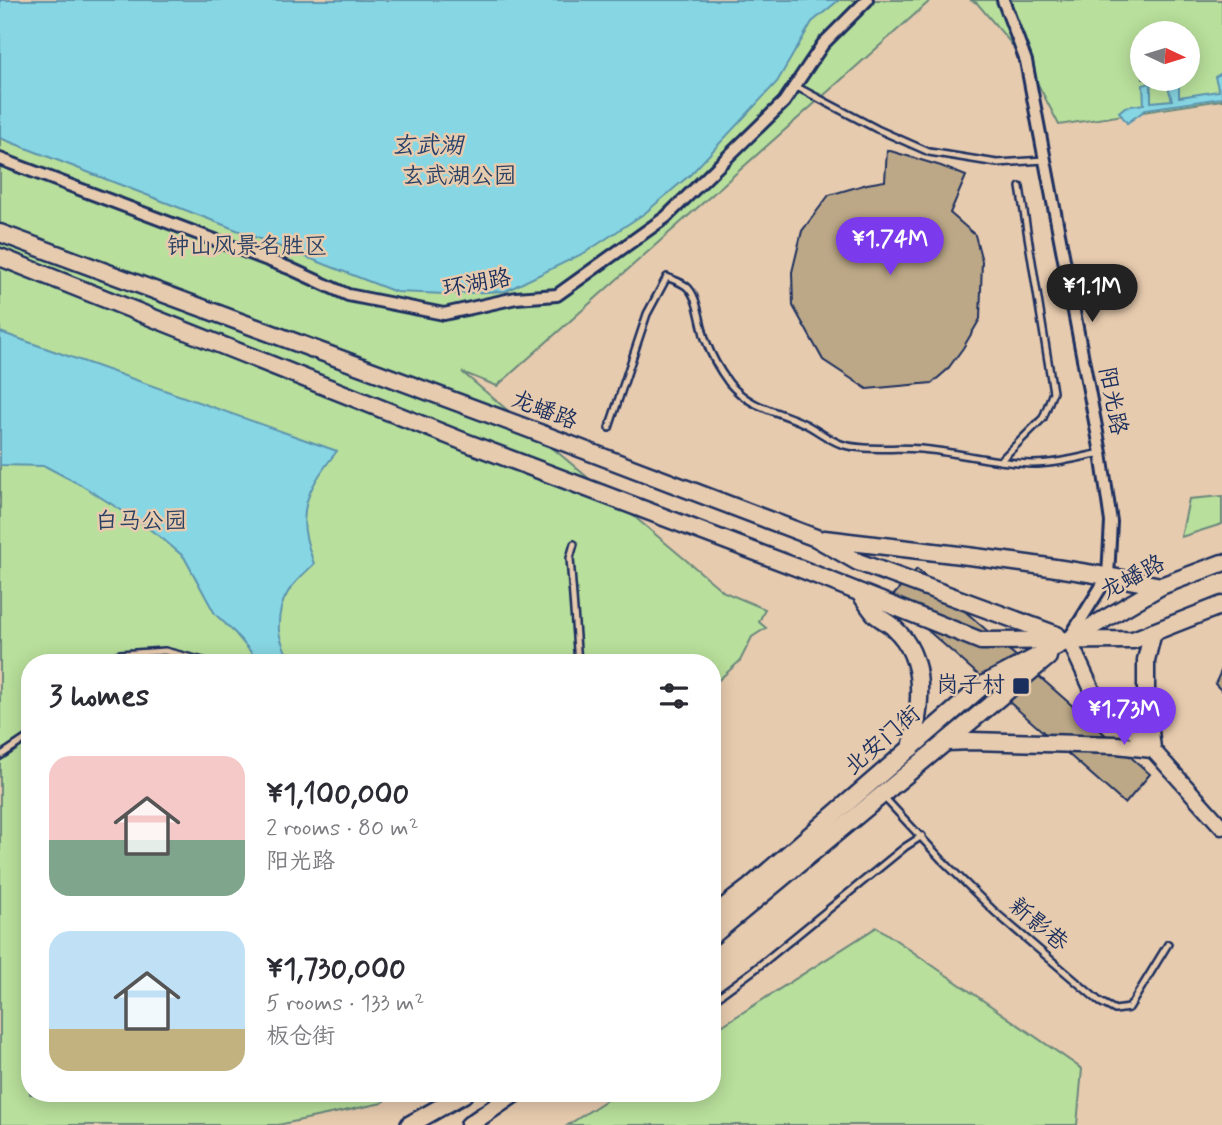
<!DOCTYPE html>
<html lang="en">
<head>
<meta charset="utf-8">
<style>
  :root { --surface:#fff; --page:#f7f7f7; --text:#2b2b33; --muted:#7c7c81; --accent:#7c3aed }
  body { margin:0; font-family:Mynerve,"LXGW WenKai TC",sans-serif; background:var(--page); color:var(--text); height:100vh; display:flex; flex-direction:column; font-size:26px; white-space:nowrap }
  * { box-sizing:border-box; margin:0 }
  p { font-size:23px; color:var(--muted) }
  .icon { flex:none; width:38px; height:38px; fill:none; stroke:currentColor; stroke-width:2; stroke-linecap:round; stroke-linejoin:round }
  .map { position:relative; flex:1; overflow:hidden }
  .details { position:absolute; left:21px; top:654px; width:700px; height:448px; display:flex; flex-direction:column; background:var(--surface); border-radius:28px; box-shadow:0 4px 18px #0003 }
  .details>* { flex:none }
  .needle { width:46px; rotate:94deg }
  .tools { position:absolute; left:1130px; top:21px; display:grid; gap:14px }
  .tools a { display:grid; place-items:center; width:70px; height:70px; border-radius:50%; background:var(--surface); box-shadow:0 4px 18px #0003; font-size:35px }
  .price { position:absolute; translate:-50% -60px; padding:0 16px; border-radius:24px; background:var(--accent); color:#fff; font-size:23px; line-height:46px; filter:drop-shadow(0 2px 4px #0008) }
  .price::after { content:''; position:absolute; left:50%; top:42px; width:21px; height:16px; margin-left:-10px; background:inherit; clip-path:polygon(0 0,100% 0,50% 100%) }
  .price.active { background:#222; color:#fff }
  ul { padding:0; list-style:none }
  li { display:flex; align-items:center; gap:21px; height:175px; padding:0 28px }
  li span { display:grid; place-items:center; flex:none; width:196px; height:140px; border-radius:21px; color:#555 }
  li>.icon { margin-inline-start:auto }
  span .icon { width:84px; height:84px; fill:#fffc; stroke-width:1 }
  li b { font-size:30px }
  h2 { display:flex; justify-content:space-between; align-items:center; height:84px; padding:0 28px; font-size:30px }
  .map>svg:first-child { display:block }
  .green { fill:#b8df9b; stroke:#6a877c; stroke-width:2; fill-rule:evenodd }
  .water { fill:#87d6e3; stroke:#5c93ae; stroke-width:2 }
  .building { fill:#bca887; stroke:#1b2f5e; stroke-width:2 }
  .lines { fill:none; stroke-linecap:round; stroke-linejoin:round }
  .service-casing { stroke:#1b2f5e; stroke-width:10 }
  .minor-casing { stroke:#1b2f5e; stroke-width:16 }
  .secondary-casing { stroke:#1b2f5e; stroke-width:19 }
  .primary-casing { stroke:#1b2f5e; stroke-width:21 }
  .service { stroke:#e7cbae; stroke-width:5 }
  .minor { stroke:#e7cbae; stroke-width:10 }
  .secondary { stroke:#e7cbae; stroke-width:14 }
  .primary { stroke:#e7cbae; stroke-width:16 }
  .poi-dot { fill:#1b2f5e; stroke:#e7cbae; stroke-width:2.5 }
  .labels { text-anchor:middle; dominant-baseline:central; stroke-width:5; stroke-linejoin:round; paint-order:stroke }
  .park-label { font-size:23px; fill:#2b4164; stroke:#e7cbae }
  .street-label { font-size:23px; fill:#1b2f5e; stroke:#e7cbae }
  .poi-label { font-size:23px; fill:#1b2f5e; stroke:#e7cbae; text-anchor:end }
  .water-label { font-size:24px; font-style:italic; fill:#26406b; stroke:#e7cbae }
</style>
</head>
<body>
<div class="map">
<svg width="1222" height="1125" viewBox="0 0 1222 1125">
  <rect width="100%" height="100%" fill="#e7cbae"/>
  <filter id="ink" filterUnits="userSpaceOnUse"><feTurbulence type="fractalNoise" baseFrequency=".0143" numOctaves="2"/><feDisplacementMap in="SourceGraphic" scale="14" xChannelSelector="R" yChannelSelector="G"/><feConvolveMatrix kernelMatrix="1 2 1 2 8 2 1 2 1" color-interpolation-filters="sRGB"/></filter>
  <g filter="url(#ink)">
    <g class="green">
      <path d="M 0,0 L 931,0 L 497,386 L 462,372 L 724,592 L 765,609 L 759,622 L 766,628 L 752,637 L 740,661 L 712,686 L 712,663 L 30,663 L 30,1094 L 392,1094 L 382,1103 L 278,1125 L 0,1125 Z"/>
      <path d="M 970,0 L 1222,0 L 1222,100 L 1059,125 L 1026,61 L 977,3 ZM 1143,33 L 1188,33 L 1188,79 L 1143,79 Z"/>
      <path d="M 1222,496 L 1222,524 L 1181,537 L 1189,499 Z"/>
      <path d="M 877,927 L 1082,1069 L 1077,1125 L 568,1125 L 616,1094 L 712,1094 L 712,1032 Z"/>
    </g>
    <g class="water">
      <path d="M 0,0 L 839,0 L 812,22 L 777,82 L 691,174 L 645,213 L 586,252 L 506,291 L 447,294 L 396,292 L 0,138 Z"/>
      <path d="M 1222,73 L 1222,98 L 1147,109 L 1127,123 L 1119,112 L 1125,107 L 1144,104 L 1143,85 L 1151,83 L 1151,102 L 1172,100 L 1168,87 L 1179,83 L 1179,97 L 1219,91 L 1215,77 Z"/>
      <path d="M 0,332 L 337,451 C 317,476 298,502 306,537 C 308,546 311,555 314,564 C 292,584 277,599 279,631 C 280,641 287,654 291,663 L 260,663 L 235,633 L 215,614 L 184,557 L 164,540 L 140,522 L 81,485 L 45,466 L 0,465 Z"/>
    </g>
    <g class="building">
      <path d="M 887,150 L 941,166 L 966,176 L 950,213 L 975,235 L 982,261 L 980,319 L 963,348 L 947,370 L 932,383 L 867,389 L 823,360 L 793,306 L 792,272 L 802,231 L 829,195 L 867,184 L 885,181 Z"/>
      <path d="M 917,569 L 1150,774 L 1125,804 L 891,598 Z"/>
      <path d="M 1222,669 L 1222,691 L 1215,684 Z"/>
    </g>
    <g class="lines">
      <defs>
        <g id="service">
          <path d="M 795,86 L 877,129 L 929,152 L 997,163 L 1045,160"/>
          <path d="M 609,428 L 647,314 L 667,277 C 673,280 681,282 686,286 C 699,296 700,326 706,341 C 711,355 720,371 729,383 C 751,409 776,410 803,423 C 816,429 827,439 841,444 C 861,451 898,447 921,449 C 958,452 994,463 1032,464 C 1055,464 1078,458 1101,453"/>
          <path d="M 1000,461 L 1043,418 L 1053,392 L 1020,187"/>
          <path d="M 574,544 L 570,558 L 578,663"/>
          <path d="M 90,663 L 120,654 L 165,651 L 211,663"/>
          <path d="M 0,756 L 30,736"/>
          <path d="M 882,795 L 942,860 L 995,912 L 1100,1002 L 1115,1010 L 1129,1008 L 1168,944"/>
          <path d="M 712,1001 L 754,970 L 905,847 L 922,836"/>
        </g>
        <g id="minor">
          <path d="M 1003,0 L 1026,61 L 1101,453 L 1111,522 L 1108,576 L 1070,637"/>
          <path d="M 0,159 L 289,268 L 348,295 L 444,314 L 516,298 L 557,295 L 666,217 L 784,102 L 823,44 L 867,0"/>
        </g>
        <path id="secondary" d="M 1069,640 L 1094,694 L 1152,749 L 1222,827"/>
        <g id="primary">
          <path d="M 0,233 L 516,424 L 816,538 L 858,562 L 1057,635"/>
          <path d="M 0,257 L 465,442 L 801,569 L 981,641 L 1133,640 L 1222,605"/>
          <path d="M 824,539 C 936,552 1049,564 1161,586"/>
          <path d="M 860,593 C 865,600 870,609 876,615 C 882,620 889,623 894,628 C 928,659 921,708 911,748"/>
          <path d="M 947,742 L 971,741 L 1117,745 L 1152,749 L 1146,695 L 1146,660 L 1153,632"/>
          <path d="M 712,916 L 750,887 L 986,683 L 1069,640 L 1161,586 L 1222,563"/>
          <path d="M 712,936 L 1048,657"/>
          <path d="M 409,1125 L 464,1094"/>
          <path d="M 469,1125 L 514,1094"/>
        </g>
      </defs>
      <use href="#service" class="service-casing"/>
      <use href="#minor" class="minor-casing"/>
      <use href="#secondary" class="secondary-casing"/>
      <use href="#primary" class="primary-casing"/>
      <use href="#service" class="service"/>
      <use href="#minor" class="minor"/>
      <use href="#secondary" class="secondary"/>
      <use href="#primary" class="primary"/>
    </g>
  </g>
  <rect class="poi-dot" x="1012" y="677" width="18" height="18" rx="3.5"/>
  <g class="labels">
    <g class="park-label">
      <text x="459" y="177">玄武湖公园</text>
      <text x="247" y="247">钟山风景名胜区</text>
      <text x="141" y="522">白马公园</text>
    </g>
    <g class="street-label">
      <text transform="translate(477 284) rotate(-10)">环湖路</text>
      <text transform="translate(1112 401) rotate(79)">阳光路</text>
      <text transform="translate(544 411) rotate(21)">龙蟠路</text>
      <text transform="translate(1133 578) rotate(-28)">龙蟠路</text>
      <text transform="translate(883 741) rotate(-41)">北安门街</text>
      <text transform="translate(1038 925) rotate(40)">新影巷</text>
    </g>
    <g class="poi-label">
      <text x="1005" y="686">岗子村</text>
    </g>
    <g class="water-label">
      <text x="427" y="146">玄武湖</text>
    </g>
  </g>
</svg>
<div class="tools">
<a><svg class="needle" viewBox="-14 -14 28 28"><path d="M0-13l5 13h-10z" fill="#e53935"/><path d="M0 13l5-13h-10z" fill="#7c7c81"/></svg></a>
</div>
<b class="price" style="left:890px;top:277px">¥1.74M</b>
<b class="price active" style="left:1092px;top:324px">¥1.1M</b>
<b class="price" style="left:1124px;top:747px">¥1.73M</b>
<section class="details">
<h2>3 homes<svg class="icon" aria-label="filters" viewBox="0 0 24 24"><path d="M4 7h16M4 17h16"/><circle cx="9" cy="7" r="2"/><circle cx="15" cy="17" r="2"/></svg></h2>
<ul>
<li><span style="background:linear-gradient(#f6c9c9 60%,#7fa58c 0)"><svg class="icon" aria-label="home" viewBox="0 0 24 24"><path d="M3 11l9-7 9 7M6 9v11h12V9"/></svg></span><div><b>¥1,100,000</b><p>2 rooms · 80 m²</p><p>阳光路</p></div></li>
<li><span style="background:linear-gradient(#bfe0f5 70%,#c2b280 0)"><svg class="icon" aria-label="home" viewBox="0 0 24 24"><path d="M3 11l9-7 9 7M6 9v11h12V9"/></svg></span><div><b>¥1,730,000</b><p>5 rooms · 133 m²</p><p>板仓街</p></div></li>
</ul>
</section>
</div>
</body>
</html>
